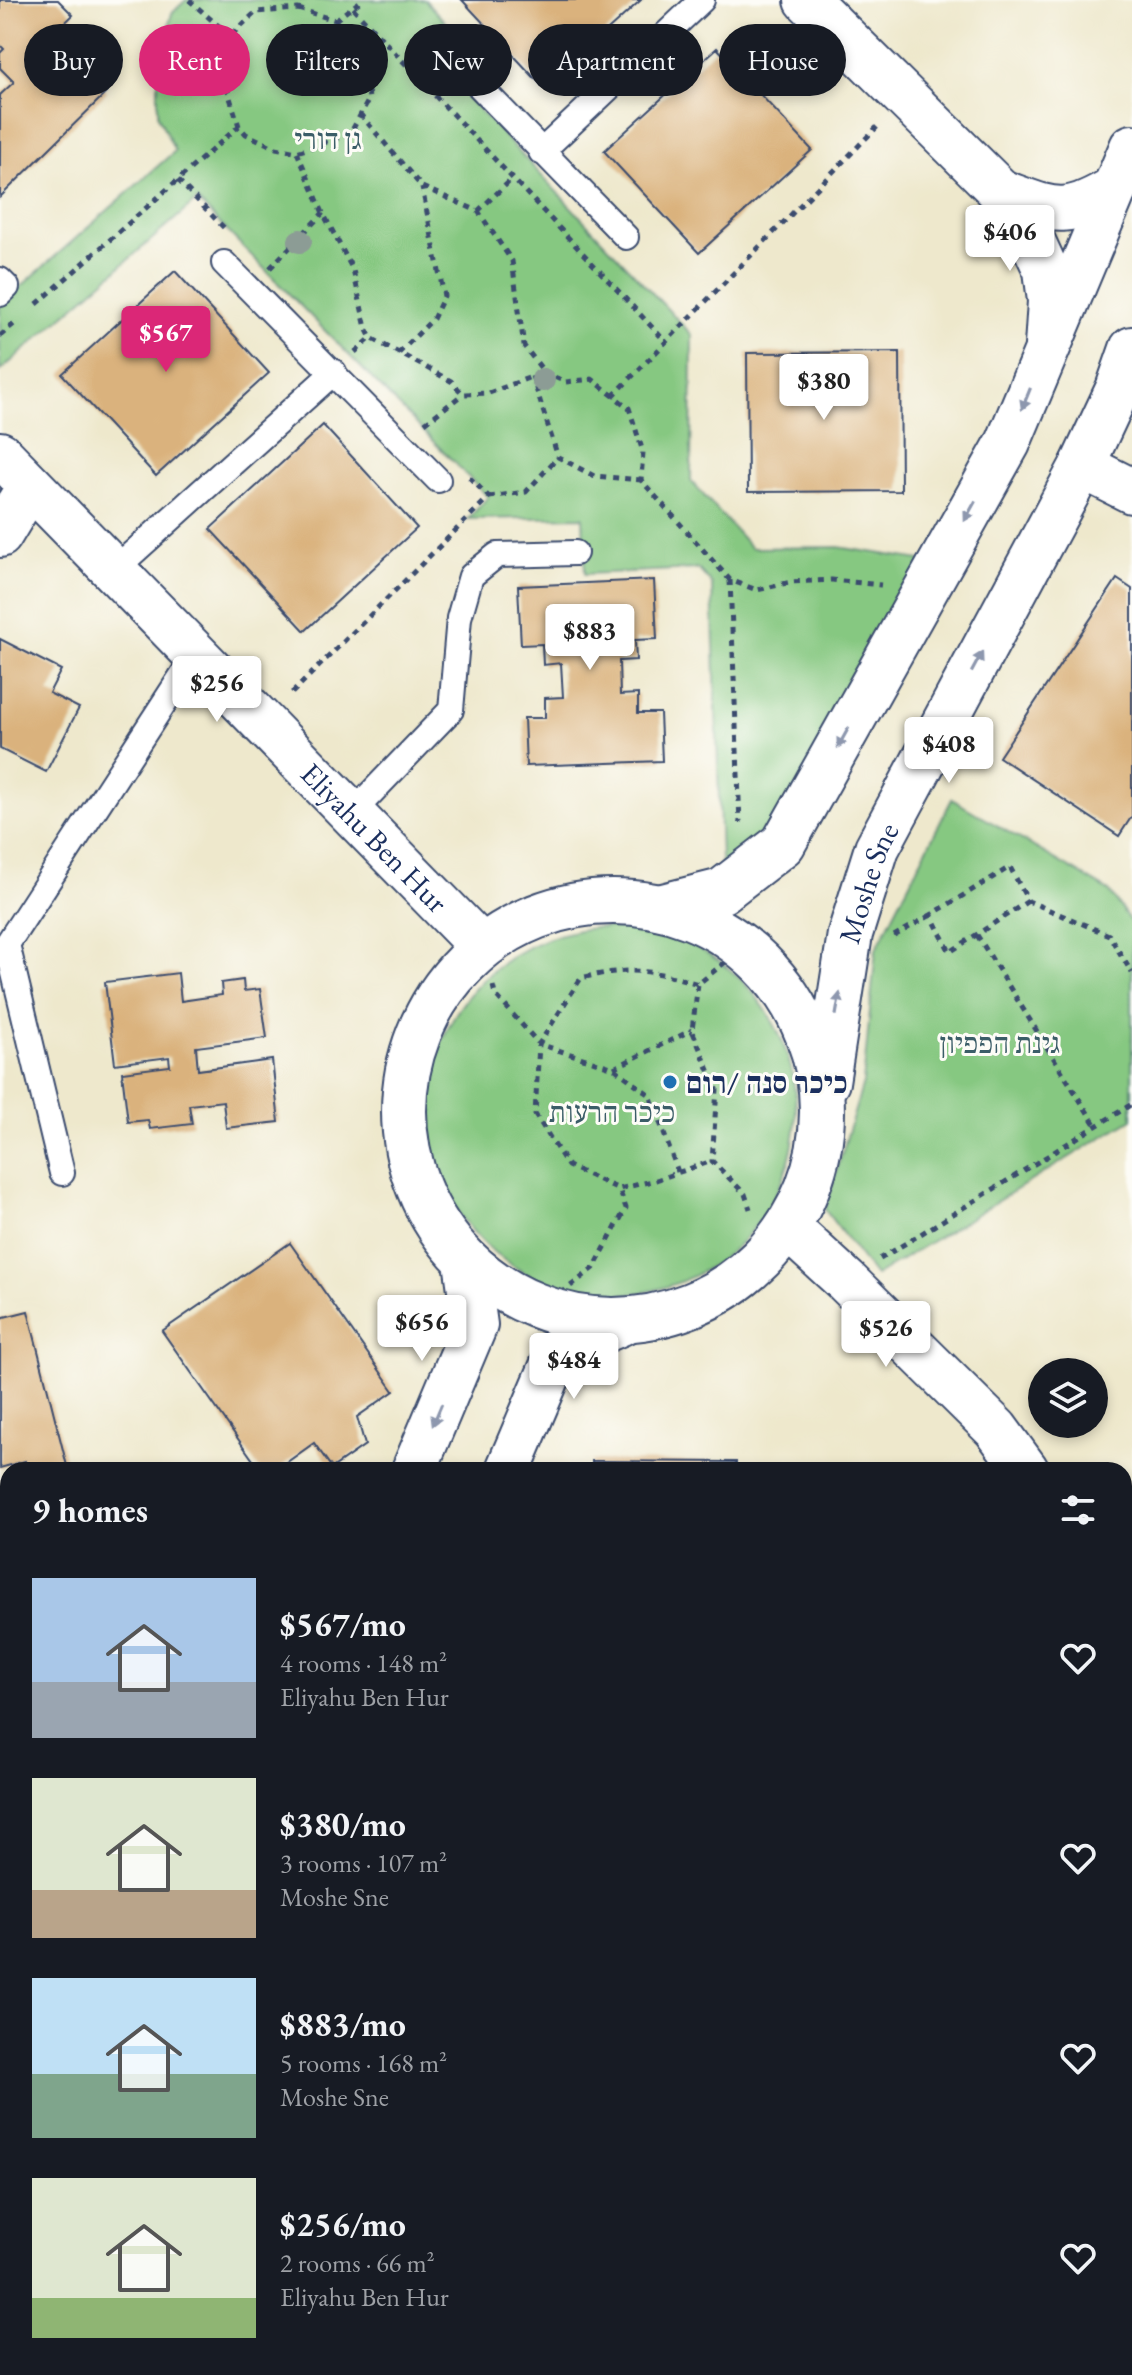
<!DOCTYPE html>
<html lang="en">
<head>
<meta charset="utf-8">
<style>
  :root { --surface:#171b24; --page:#20242c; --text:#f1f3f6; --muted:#9ea1a6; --accent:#db2777 }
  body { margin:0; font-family:"EB Garamond","Frank Ruhl Libre",serif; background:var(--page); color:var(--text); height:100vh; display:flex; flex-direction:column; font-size:30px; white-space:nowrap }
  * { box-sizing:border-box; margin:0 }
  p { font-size:26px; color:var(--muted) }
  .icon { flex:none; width:44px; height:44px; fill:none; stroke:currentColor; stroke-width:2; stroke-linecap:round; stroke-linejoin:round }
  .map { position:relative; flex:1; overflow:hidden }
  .side { position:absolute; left:0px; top:1462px; width:1132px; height:914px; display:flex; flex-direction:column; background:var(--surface); border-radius:24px 24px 0 0; box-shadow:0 4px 12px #0003 }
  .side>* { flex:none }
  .top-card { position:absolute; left:24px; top:24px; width:1084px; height:72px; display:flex; gap:16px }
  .buttons { position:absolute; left:1028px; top:1358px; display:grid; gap:16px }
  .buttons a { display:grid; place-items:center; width:80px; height:80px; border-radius:50%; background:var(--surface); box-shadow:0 4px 12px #0003; font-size:40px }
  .price { position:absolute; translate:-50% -68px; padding:0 18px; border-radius:8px; background:#fff; color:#222; font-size:26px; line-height:52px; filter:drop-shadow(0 2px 4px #0008) }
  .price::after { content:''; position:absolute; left:50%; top:48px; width:24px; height:18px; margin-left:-12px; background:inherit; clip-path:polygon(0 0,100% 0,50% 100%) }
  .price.selected { background:var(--accent); color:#fff }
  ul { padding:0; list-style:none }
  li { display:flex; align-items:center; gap:24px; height:200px; padding:0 32px }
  li span { display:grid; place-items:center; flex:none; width:224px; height:160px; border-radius:0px; color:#555 }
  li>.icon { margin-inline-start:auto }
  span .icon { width:96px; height:96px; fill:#fffc; stroke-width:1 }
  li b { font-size:34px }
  h2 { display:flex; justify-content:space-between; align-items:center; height:96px; padding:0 32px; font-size:34px }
  .tag { padding:0 28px; border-radius:36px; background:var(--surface); box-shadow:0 4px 12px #0003; font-size:28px; line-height:72px }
  .tag.selected { background:var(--accent); color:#fff }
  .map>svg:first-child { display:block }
  .green { fill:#86c881; stroke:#507c70; stroke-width:2 }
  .water { fill:#6fb4e5; stroke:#4572a2; stroke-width:2 }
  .building { fill:#dab27d }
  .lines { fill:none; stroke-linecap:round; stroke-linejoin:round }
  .lane-casing { stroke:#3b4b6e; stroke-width:28 }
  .street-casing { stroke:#3b4b6e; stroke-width:48 }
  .secondary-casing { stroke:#3b4b6e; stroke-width:48 }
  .path { stroke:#3b4b6e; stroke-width:5; stroke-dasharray:6 6; stroke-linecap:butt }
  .lane { stroke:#fff; stroke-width:24 }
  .street { stroke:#fff; stroke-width:44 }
  .secondary { stroke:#fff; stroke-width:44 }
  .tree { fill:#8c9c95 }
  .oneway { fill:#8d97ae }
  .poi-dot { fill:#1f6fb2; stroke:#fdfcf7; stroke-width:3 }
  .labels { text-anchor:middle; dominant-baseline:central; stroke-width:6; stroke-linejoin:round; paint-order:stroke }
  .park-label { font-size:30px; fill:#3b5d68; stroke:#fdfcf7 }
  .street-label { font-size:30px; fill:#1b2f5e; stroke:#fdfcf7 }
  .poi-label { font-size:30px; font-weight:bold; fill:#1b2f5e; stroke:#fdfcf7; text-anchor:start }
</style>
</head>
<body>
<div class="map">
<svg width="1132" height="2375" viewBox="0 0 1132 2375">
  <rect width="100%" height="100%" fill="#fdfcf7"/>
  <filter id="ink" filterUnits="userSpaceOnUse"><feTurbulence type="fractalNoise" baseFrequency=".0125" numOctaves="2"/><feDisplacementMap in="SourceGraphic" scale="16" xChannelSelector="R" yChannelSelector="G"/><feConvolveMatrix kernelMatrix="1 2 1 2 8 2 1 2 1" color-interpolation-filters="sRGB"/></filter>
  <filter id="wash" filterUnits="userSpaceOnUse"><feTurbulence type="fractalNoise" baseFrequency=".006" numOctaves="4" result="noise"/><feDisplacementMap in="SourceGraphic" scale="32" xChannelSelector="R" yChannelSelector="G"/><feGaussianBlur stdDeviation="1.8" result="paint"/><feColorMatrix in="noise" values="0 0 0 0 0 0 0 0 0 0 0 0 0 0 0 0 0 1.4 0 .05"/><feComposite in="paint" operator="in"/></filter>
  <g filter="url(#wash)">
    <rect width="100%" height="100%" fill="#eee8cc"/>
    <g class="green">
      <path d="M 186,0 L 425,0 L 477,57 L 452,81 L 692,335 L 691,481 L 751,548 L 838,547 L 940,563 L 783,844 L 722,891 L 712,584 L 698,569 L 585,574 L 583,517 L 468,519 L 488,497 L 197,200 L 0,371 L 0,305 L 175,151 L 158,116 L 158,67 L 172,13 Z"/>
      <path d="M 952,799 L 1109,891 L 1132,924 L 1132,1119 L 875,1276 L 825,1210 L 863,1083 L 876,949 Z"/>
      <circle cx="612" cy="1111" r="184"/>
      <path d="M 1124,2057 L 1132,2088 L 1132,2113 L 1124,2115 Z"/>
      <path d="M 561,2368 L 931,2368 L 931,2375 L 559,2375 Z"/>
    </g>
    <path class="water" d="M 727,2368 L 808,2368 L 821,2375 L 716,2375 Z"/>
    <g id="blocks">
      <g class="building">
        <path d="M 0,0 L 58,0 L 73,15 L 41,46 L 68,73 L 78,63 L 107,92 L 0,197 L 0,95 L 14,82 L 0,68 L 0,53 L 4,49 L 0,45 Z"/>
        <path d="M 462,0 L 641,0 L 544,88 Z"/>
        <path d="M 717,48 L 812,150 L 699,253 L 604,151 Z"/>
        <path d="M 175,271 L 269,373 L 156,476 L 62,374 Z"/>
        <path d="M 900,352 L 901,491 L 748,492 L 747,353 Z"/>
        <path d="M 323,425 L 417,528 L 305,631 L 210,529 Z"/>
        <path d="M 1117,579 L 1132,589 L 1132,816 L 1119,836 L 999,757 Z"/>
        <path d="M 654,580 L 657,639 L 635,640 L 636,660 L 619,661 L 620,695 L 638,694 L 638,713 L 660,713 L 662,761 L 526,766 L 524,718 L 545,718 L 545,698 L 563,697 L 561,663 L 543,665 L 542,644 L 521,645 L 518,586 Z"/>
        <path d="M 0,639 L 61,670 L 49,693 L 79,708 L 46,772 L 0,749 Z"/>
        <path d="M 178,973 L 181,1001 L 222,995 L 221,983 L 243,980 L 244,991 L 260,989 L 267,1038 L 196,1047 L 198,1070 L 272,1060 L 279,1122 L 226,1128 L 223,1101 L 189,1105 L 192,1124 L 150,1129 L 148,1120 L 128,1122 L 122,1072 L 170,1066 L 169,1057 L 115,1064 L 105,982 Z"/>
        <path d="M 290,1243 L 394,1391 L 357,1417 L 365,1445 L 332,1468 L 314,1443 L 276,1470 L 260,1470 L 162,1331 Z"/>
        <path d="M 28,1311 L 67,1466 L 52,1470 L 27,1470 L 25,1461 L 0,1468 L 0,1318 Z"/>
        <path d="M 592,1461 L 736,1462 L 736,1470 L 592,1470 Z"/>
        <path d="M 4,1941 L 8,1943 L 8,2131 L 0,2128 L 0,2097 L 6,2081 L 0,2079 L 0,1951 Z"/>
        <path d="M 1124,2136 L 1132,2142 L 1132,2319 L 1124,2313 Z"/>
        <path d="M 378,2368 L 497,2368 L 508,2375 L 379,2375 Z"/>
      </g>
    </g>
  </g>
  <g filter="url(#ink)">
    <use href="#blocks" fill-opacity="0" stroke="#3b4b6e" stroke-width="2"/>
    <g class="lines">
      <defs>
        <g id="lane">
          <path d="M 480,87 L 626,237"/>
          <path d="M 541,152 L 702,0"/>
          <path d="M 224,263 L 438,480"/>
          <path d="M 0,280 L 7,287 L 0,294"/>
          <path d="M 114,570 L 334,372"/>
          <path d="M 352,813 L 451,710 L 459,618 L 471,576 L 497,555 L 575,553"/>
          <path d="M 7,944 L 62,1173"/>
          <path d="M 0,955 L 196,654"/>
          <path d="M 0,1614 L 8,1618"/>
          <path d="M 1124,1707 L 1132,1702"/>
          <path d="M 305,2375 L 307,2368"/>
        </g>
        <g id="street">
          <path d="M 807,0 L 1001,192 L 1028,231 L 1046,270 L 1050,301 L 1047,346"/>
          <path d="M 1001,192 C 1055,211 1063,219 1115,188"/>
          <path id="s1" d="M 0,454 L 482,947"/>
          <path d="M 1082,466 L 1132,491"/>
          <path d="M 0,535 L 30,485"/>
          <path d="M 788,1228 L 846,1281 L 996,1429 L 1026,1470"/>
          <path d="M 1124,1602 L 1132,1616"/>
        </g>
        <g id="secondary">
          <circle cx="613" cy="1111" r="209"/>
          <path d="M 659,907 L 722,891 L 783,844 L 1008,443 L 1132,147"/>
          <path id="s2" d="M 827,1082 L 850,934 L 877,848 L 1082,466 L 1118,389 L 1132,349"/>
          <path d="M 414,1470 L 475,1325 L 466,1261"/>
          <path d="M 508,1470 L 559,1350 L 621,1323"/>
          <path d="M 48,2375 L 51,2368"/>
          <path d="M 120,2375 L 123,2368"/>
        </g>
      </defs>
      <use href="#lane" class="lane-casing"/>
      <use href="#street" class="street-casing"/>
      <use href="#secondary" class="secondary-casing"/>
      <g class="path">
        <path d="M 189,0 L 230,36"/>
        <path d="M 353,8 L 666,342"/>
        <path d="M 298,9 L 335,20 L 364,57 L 369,99 L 350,134 L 297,152 L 276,148 L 246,134 L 239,126 L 225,82 L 230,36 L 256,12 Z"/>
        <path d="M 335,20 L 362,0"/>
        <path d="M 360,114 L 422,187 L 478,211 L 512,261 L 524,346 L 544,372 L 565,382 L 592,379 L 629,408 L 643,452 L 641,480 L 730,580 L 757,590 L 791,582 L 832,580 L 881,585"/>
        <path d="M 297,152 L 323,213 L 353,270 L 366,328 L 371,338 L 451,381 L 463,394 L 489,393 L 544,372"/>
        <path d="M 178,180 L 227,231"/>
        <path d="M 478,211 L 512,179"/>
        <path d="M 270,268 L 323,213"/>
        <path d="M 37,304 L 239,126"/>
        <path d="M 0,336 L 14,324"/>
        <path d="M 355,352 L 371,338"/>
        <path d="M 399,353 L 433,319 L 444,296 L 422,188"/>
        <path d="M 532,376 L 558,457 L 594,476 L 641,480"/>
        <path d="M 613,396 L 877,127"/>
        <path d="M 425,423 L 463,394"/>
        <path d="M 489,497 L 526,492 L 558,457"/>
        <path d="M 730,580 L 740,823"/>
        <path d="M 292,693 L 489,497 L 469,477"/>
        <path d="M 1028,901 L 950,952 L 931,915 L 1010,867 L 1028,901 L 1109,935 L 1132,973"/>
        <path d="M 977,935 L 1096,1126"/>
        <path d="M 894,936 L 931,915"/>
        <path d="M 744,947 L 698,984 L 692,1030 L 717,1089 L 712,1161 L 745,1194 L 750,1209"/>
        <path d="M 493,986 L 495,994 L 539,1044 L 535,1114 L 568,1166 L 619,1189 L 656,1180 L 712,1161"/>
        <path d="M 614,1068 L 692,1030"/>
        <path d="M 678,1172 L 650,1095 L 614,1068 L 539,1044 L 581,978 C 629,967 650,969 698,984"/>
        <path d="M 880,1259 L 1132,1104"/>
        <path d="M 542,1308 L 594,1268 L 626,1208 L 619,1189"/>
        <path d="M 1124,2060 L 1132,2058"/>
        <path d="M 0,2165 L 8,2170"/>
        <path d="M 838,2368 L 844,2375"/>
        <path d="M 678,2375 L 679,2368"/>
        <path d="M 689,2375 L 700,2368"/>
      </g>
      <use href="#lane" class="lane"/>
      <use href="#street" class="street"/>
      <use href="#secondary" class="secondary"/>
    </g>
    <g class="tree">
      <circle cx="300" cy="241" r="12"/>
      <circle cx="543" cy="380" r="12"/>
    </g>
    <defs><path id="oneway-solid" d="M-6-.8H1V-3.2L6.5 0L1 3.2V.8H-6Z" transform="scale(2)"/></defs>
    <g class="oneway">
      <use href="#oneway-solid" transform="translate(1026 399) rotate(112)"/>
      <use href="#oneway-solid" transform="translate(970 511) rotate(119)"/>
      <use href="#oneway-solid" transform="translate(977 662) rotate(-62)"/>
      <use href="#oneway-solid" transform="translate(843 738) rotate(119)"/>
      <use href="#oneway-solid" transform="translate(838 1004) rotate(-80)"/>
      <use href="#oneway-solid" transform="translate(437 1415) rotate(113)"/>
    </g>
  </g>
  <circle class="poi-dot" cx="670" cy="1082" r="8"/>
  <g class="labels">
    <g class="park-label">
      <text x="328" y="138">גן דורי</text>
      <text x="1000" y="1042">גינת הפפיון</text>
      <text x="612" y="1111">כיכר הרעות</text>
    </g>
    <g class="street-label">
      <text stroke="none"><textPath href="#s1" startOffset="536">Eliyahu Ben Hur</textPath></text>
      <text stroke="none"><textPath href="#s2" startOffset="204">Moshe Sne</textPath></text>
    </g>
    <g class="poi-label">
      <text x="686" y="1082">כיכר סנה /רום</text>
    </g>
  </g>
</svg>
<div class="buttons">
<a><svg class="icon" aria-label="layers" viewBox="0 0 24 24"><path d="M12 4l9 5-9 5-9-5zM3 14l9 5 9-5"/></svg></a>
</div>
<b class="price" style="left:1010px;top:273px">$406</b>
<b class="price selected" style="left:166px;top:374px">$567</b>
<b class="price" style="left:824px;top:422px">$380</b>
<b class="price" style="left:590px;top:672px">$883</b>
<b class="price" style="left:217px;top:724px">$256</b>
<b class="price" style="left:949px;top:785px">$408</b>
<b class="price" style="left:422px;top:1363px">$656</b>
<b class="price" style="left:886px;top:1369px">$526</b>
<b class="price" style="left:574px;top:1401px">$484</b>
<div class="top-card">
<a class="tag">Buy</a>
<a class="tag selected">Rent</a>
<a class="tag">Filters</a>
<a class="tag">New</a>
<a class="tag">Apartment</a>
<a class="tag">House</a>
</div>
<section class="side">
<h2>9 homes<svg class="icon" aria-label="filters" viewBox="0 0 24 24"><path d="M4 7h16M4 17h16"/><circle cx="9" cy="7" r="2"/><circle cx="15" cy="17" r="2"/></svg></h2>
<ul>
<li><span style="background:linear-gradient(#a9c7e8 65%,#9aa5b1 0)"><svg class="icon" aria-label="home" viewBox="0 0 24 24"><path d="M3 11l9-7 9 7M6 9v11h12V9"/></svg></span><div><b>$567/mo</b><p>4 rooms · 148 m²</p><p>Eliyahu Ben Hur</p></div><svg class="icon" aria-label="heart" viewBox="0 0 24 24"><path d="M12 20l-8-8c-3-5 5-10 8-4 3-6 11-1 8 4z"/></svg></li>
<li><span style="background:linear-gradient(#dfe7d0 70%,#b9a48a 0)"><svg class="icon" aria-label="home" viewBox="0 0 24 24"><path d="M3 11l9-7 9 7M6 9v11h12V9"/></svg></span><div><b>$380/mo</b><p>3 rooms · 107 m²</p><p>Moshe Sne</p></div><svg class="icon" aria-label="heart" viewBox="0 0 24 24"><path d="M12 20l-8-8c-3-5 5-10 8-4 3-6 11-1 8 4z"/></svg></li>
<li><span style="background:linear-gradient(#bfe0f5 60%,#7fa58c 0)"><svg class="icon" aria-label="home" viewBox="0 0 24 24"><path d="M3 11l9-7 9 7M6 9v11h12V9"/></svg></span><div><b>$883/mo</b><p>5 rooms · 168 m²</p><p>Moshe Sne</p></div><svg class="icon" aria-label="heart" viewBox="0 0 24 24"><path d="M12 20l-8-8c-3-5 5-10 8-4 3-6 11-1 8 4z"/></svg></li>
<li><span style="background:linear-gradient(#dfe7d0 75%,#8fb573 0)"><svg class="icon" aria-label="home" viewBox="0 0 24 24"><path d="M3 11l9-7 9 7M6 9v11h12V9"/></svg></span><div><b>$256/mo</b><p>2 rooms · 66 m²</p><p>Eliyahu Ben Hur</p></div><svg class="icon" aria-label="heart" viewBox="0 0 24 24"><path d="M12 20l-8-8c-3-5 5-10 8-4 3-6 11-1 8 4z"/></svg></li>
</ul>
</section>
</div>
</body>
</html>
